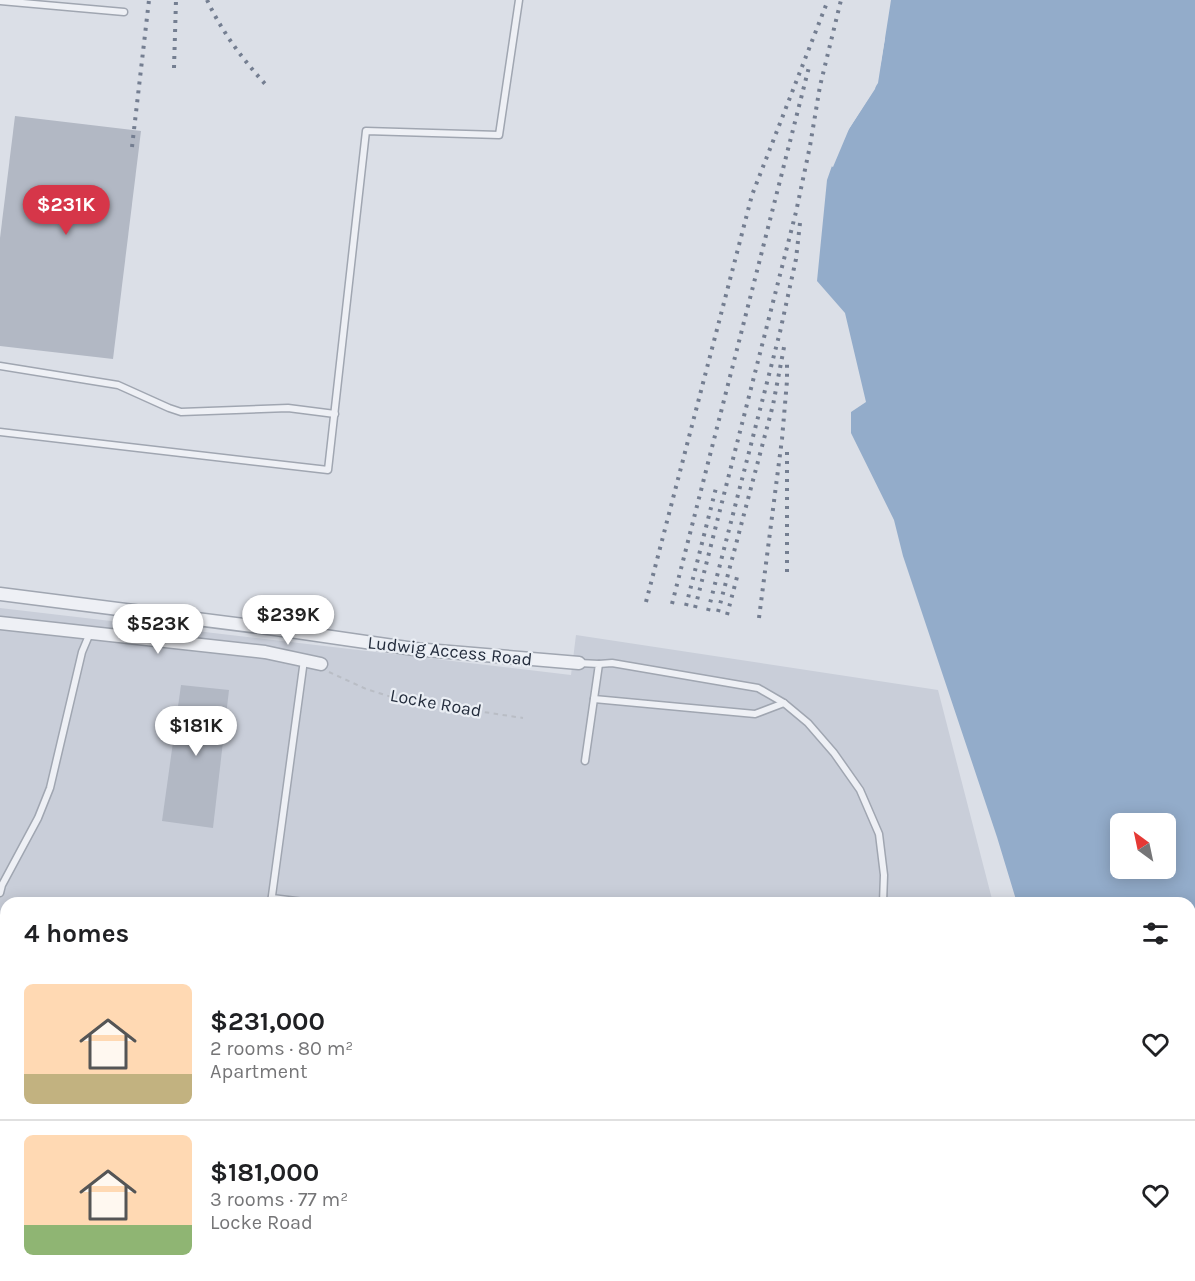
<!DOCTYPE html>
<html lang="en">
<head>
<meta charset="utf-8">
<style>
  :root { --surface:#fff; --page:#f2f2f2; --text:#202124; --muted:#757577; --line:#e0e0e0; --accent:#d63649 }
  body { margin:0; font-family:Karla,sans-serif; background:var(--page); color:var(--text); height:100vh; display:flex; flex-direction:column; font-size:22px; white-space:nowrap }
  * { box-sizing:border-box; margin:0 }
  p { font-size:20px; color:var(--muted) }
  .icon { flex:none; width:33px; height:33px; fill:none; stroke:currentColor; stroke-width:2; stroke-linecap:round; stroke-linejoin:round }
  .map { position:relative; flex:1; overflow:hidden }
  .sheet { position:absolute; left:0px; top:897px; width:1196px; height:384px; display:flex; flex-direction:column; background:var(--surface); border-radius:18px 18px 0 0; box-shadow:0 3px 15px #0003 }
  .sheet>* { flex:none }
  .needle { width:39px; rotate:327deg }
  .buttons { position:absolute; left:1110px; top:813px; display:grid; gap:12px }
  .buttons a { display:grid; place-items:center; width:66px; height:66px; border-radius:9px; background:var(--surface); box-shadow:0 3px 15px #0003; font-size:30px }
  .price { position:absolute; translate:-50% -51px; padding:0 14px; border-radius:21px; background:#fff; color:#222; font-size:20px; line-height:39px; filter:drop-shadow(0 2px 3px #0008) }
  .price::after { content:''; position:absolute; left:50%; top:36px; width:18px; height:14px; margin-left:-9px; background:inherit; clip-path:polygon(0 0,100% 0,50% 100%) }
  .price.current { background:var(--accent); color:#fff }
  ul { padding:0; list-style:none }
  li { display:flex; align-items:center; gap:18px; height:150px; padding:0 24px }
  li+li { border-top:2px solid var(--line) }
  li span { display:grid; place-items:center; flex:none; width:168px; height:120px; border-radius:9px; color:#555 }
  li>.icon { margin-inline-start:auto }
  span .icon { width:72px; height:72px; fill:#fffc; stroke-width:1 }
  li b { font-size:26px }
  h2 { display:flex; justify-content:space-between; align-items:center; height:72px; padding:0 24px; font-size:26px }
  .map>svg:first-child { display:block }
  .built { fill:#c9ced9 }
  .water { fill:#93acca; fill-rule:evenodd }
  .pier { fill:#dbdfe7 }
  .building { fill:#b2b8c4 }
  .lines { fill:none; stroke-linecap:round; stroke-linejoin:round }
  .lane-casing { stroke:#a0a6b1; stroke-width:9 }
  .street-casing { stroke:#a0a6b1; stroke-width:15 }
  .path { stroke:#b9bdc5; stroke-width:2; stroke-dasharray:4.5 4.5; stroke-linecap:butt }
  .lane { stroke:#eef0f5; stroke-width:6 }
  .street { stroke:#eef0f5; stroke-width:12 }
  .rail { stroke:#747e91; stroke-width:4; stroke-dasharray:3 6; stroke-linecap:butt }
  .labels { text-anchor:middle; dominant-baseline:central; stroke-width:4.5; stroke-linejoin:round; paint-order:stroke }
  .street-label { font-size:18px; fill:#242d3d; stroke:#eaeef4 }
</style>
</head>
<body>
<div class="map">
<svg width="1195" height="1281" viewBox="0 0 1195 1281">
  <rect width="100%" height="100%" fill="#dbdfe7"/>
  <path class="built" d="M 0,608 L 571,675 L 576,635 L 938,690 L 993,903 L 6,903 L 6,1275 L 1044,1275 L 1043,1281 L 0,1281 Z"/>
  <path class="water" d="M 891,0 L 1195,0 L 1195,1281 L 1130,1281 L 1127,1275 L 1190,1275 L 1190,903 L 1017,903 L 997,837 L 903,556 L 894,520 L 851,433 L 851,412 L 866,402 L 845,313 L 817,281 L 827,180 L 840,143 L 878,83 ZM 1120,824 L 1166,824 L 1166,868 L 1120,868 Z"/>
  <path class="pier" d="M 883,34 L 885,38 L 881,62 L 875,89 L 849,129 L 833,167 L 829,165 L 837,141 L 875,82 Z"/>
  <g class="building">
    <path d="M 15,116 L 141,131 L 113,359 L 0,346 L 0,238 Z"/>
    <path d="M 181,685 L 229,690 L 213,828 L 162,821 Z"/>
  </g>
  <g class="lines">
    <defs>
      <g id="lane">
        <path d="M 0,1 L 124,12"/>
        <path d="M 0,366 L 118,385 L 169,408 L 181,412 L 288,408 L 335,414"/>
        <path d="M 0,432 L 328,470 L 366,131 L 499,135 L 519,0"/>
        <path d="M 579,663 L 599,664 L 585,761"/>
        <path d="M 599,664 L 612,663 L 758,688 L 784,703 L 808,723 L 834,753 L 860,790 L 879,834 L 884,875 L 883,903"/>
        <path d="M 594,699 L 755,714 L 784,703"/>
        <path d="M 0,893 L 2,885 L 38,818 L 50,788 L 82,652 L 90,633"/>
        <path d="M 272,898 L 312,903"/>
        <path d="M 271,903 L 304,660"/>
        <path d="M 0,1019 L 6,1020"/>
        <path d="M 0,1094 L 6,1096"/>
        <path d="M 0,1175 L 6,1176"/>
        <path d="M 0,1261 L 6,1261"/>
        <path d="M 145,1281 L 146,1275"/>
      </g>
      <g id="street">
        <path d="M 0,594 L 283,630 L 414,649 L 579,663"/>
        <path d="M 0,623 L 265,652 L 321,664"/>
      </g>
    </defs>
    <use href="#lane" class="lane-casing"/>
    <use href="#street" class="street-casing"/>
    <path class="path" d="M 329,672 L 366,689 L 398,699 L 523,718"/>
    <use href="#lane" class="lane"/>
    <use href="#street" class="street"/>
    <g class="rail">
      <path d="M 207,0 C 222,32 243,60 267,86"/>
      <path d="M 174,68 L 176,0"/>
      <path d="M 132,147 L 149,0"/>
      <path d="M 787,572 L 787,452"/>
      <path d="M 646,602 L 752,195 L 828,0"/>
      <path d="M 672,604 L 809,67"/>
      <path d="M 686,606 L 717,484"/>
      <path d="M 695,608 L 796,212 L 810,146 L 820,86 L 841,0"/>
      <path d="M 708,611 L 780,332 L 796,259 L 800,223"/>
      <path d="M 718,612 L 773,405 L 785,342"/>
      <path d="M 727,615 L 737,577"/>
      <path d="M 759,618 L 782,439 L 787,381 L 787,362"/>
      <path d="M 0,1220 L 6,1220"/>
    </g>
  </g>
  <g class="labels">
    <g class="street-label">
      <text transform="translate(450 651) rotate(6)">Ludwig Access Road</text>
      <text transform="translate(436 703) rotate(10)">Locke Road</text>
    </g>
  </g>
</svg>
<div class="buttons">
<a><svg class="needle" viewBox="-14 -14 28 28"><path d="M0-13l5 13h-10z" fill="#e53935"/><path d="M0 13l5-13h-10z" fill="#757577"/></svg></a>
</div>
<b class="price current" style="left:66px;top:236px">$231K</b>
<b class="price" style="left:288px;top:646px">$239K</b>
<b class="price" style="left:158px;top:655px">$523K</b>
<b class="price" style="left:196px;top:757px">$181K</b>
<section class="sheet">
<h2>4 homes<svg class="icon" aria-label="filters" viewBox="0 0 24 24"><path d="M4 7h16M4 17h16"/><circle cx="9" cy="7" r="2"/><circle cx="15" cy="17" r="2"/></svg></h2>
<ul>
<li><span style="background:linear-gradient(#ffd9b3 75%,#c2b280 0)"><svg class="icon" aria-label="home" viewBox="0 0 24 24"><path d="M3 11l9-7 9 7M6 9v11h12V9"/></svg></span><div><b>$231,000</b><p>2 rooms · 80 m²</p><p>Apartment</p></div><svg class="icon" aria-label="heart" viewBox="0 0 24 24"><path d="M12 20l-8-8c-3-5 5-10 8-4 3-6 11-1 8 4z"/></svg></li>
<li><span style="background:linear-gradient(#ffd9b3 75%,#8fb573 0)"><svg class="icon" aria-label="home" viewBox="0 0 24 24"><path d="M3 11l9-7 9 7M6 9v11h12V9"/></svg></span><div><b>$181,000</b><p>3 rooms · 77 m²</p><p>Locke Road</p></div><svg class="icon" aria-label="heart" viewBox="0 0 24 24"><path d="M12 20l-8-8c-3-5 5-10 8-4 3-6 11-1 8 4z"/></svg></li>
</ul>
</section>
</div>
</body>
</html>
